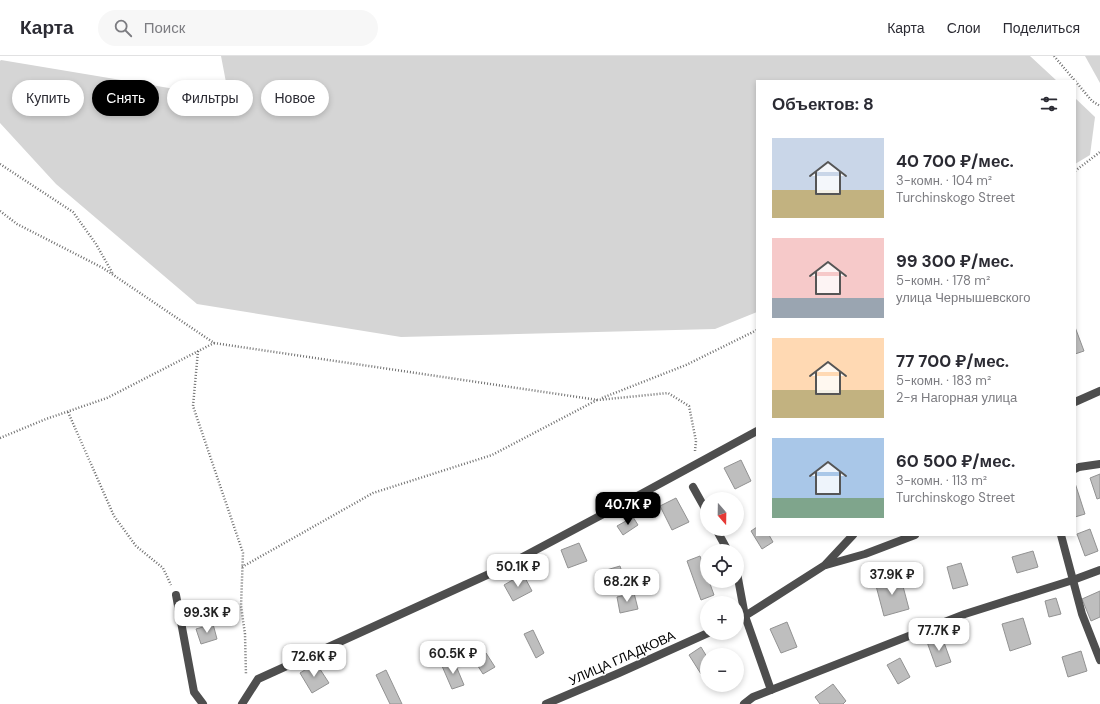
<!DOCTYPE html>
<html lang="ru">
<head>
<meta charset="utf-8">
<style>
  :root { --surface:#fff; --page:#f7f7f7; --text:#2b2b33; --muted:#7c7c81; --line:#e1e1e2; --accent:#000 }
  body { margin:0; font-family:"DM Sans",sans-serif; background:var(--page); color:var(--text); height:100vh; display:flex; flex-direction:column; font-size:15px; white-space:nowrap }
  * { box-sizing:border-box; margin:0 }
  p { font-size:13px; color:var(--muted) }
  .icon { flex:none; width:22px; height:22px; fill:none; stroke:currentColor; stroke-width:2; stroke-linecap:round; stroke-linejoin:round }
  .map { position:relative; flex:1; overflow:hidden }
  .details { position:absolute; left:756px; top:24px; width:320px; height:456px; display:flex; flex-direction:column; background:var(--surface); border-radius:0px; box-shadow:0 2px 6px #0003 }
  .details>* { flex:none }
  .guide { position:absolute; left:12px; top:24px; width:380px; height:36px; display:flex; gap:8px }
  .needle { width:26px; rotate:160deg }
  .controls { position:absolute; left:700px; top:436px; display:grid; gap:8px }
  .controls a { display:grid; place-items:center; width:44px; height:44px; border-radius:50%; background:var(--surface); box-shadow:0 2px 6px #0003; font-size:20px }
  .price { position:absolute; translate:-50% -34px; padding:0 9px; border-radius:8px; background:#fff; color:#222; font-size:13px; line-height:26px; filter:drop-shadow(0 1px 2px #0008) }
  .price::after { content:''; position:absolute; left:50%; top:24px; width:12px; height:9px; margin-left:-6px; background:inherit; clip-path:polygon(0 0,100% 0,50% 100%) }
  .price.on { background:var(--accent); color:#fff }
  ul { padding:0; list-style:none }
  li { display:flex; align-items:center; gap:12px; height:100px; padding:0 16px }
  li span { display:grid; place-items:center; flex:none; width:112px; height:80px; border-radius:0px; color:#555 }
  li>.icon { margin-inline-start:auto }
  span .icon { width:48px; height:48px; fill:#fffc; stroke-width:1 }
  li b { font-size:17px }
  h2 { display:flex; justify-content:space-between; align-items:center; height:48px; padding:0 16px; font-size:17px }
  .pill { padding:0 14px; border-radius:18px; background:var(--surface); box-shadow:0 2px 6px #0003; font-size:14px; line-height:36px }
  .pill.on { background:var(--accent); color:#fff }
  header { display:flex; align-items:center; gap:24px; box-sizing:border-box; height:56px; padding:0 20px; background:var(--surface); border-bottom:1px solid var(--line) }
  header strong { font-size:19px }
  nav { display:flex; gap:22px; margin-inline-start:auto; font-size:14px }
  .search { width:280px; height:36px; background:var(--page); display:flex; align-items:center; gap:10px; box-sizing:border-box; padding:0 14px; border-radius:22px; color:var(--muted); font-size:15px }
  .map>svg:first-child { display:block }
  .green { fill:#d5d5d5 }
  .building { fill:#bebebe; stroke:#929292 }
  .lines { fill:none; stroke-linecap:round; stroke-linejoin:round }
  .path { stroke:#707070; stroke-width:2.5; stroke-dasharray:1 2; stroke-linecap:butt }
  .street { stroke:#4e4e4e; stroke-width:8 }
  .labels { text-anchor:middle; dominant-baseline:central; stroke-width:3; stroke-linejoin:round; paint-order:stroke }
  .street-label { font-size:13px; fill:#000; stroke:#fff }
</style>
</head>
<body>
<header>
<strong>Карта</strong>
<div class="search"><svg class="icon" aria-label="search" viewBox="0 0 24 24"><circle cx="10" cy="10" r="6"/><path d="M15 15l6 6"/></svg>Поиск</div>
<nav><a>Карта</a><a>Слои</a><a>Поделиться</a></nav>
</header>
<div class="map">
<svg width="1100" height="648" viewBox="0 0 1100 648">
  <rect width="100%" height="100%" fill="#fff"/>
  <g class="green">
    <path d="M 221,0 L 1030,0 L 1057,25 L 757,25 L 757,256 L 715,273 L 401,281 L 197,248 L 56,128 L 0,67 L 0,5 L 1,4 L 229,42 Z"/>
    <path d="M 1085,0 L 1100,0 L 1100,27 Z"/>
    <path d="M 1075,42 L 1095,61 L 1090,99 L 1075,108 Z"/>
  </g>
  <g class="building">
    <path d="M 1075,271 L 1084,295 L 1075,298 Z"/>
    <path d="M 741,404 L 751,425 L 735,433 L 724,412 Z"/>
    <path d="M 1100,418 L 1100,442 L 1097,443 L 1090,422 Z"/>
    <path d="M 1075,427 L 1085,458 L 1075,461 Z"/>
    <path d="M 676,442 L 689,466 L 672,474 L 660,450 Z"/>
    <path d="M 633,461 L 638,469 L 623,479 L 617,470 Z"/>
    <path d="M 757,471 L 757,479 L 769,479 L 773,486 L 762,493 L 751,475 Z"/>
    <path d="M 1090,473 L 1098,495 L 1085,500 L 1077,478 Z"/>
    <path d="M 579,487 L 587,505 L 568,512 L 561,494 Z"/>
    <path d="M 1033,495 L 1038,511 L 1017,517 L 1012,501 Z"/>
    <path d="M 700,500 L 707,519 L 707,525 L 709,525 L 714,539 L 701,544 L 687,505 Z"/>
    <path d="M 961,507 L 968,529 L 953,533 L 947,511 Z"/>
    <path d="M 620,510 L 627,531 L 610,536 L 603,515 Z"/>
    <path d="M 523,518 L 532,535 L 513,545 L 504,529 Z"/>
    <path d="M 900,519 L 909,553 L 884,560 L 875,526 Z"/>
    <path d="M 1100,535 L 1100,561 L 1091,565 L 1082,543 Z"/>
    <path d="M 634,537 L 638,553 L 620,557 L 617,541 Z"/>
    <path d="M 1056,542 L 1061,558 L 1049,561 L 1045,545 Z"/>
    <path d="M 1023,562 L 1031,588 L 1010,595 L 1002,568 Z"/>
    <path d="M 787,566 L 797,591 L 781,597 L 770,573 Z"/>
    <path d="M 213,568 L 217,583 L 201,588 L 196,573 Z"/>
    <path d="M 533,574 L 544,597 L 536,602 L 524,578 Z"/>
    <path d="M 942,581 L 951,606 L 936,611 L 927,586 Z"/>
    <path d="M 701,591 L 707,601 L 707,615 L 701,618 L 689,599 Z"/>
    <path d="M 1081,595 L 1087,615 L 1068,621 L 1062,601 Z"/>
    <path d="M 486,597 L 495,611 L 483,618 L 474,604 Z"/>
    <path d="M 900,602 L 910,621 L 898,628 L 887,609 Z"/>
    <path d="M 454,605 L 464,629 L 452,633 L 442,610 Z"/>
    <path d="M 316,607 L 329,627 L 312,637 L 300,617 Z"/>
    <path d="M 386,614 L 402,648 L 390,648 L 376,619 Z"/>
    <path d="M 833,628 L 846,645 L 843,648 L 820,648 L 815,641 Z"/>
  </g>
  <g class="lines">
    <g class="path">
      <path d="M 1054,0 L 1092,45 L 1100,50"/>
      <path d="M 0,108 L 73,156 L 96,188 L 113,218"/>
      <path d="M 1075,115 L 1100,96"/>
      <path d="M 0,155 L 17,168 L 103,212 L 214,287 L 598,344 L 668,337 L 689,350 L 696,385 L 695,395"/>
      <path d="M 198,295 L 193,350 L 243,497 L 241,550 L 245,578 L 246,619"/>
      <path d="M 602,342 L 686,309 L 757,274"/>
      <path d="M 68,356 L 114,460 L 136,490 L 163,512 L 171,529"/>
      <path d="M 0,382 L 46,363 L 107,342 L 214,287"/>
      <path d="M 242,511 L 373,437 L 492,399 L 597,344"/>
    </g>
    <g class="street">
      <path d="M 1075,346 L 1100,335"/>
      <path d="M 1075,413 L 1079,411 L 1100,408"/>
      <path d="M 693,431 L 707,456"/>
      <path d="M 716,473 L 728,495"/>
      <path d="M 1061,479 L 1082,558 L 1100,604"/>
      <path d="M 826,509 L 865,498 L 915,479"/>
      <path d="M 737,517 L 745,560 L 771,634"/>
      <path d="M 176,539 L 194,636 L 203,648"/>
      <path d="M 737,564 L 745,560 L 825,509 L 853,479"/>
      <path d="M 242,648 L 258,623 L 498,514 L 641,438 L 757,375"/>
      <path d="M 546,648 L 619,617 L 708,577"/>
      <path d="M 744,648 L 753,641 L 965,558 L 1073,524 L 1100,514"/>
    </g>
  </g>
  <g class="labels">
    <g class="street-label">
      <text transform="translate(622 602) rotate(-24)">УЛИЦА ГЛАДКОВА</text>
    </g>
  </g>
</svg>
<div class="controls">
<a><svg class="needle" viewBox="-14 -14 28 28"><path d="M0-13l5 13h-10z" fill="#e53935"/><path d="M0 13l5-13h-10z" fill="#7c7c81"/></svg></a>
<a><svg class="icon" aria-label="locate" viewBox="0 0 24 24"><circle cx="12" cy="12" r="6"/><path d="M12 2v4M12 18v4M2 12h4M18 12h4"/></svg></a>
<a>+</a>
<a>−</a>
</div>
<b class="price on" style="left:628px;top:470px">40.7K ₽</b>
<b class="price" style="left:518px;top:532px">50.1K ₽</b>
<b class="price" style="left:892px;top:540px">37.9K ₽</b>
<b class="price" style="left:627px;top:547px">68.2K ₽</b>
<b class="price" style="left:207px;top:578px">99.3K ₽</b>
<b class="price" style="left:939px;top:596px">77.7K ₽</b>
<b class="price" style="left:453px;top:619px">60.5K ₽</b>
<b class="price" style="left:314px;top:622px">72.6K ₽</b>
<div class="guide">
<a class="pill">Купить</a>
<a class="pill on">Снять</a>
<a class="pill">Фильтры</a>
<a class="pill">Новое</a>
</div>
<section class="details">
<h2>Объектов: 8<svg class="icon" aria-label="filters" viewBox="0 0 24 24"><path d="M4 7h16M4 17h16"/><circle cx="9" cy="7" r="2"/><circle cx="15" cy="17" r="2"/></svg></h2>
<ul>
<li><span style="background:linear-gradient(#c9d6e8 65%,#c2b280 0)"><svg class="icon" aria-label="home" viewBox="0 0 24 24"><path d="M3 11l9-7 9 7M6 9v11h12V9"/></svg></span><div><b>40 700 ₽/мес.</b><p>3-комн. · 104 m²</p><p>Turchinskogo Street</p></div></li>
<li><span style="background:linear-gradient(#f6c9c9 75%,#9aa5b1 0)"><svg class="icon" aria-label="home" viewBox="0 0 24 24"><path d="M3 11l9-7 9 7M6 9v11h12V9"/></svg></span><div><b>99 300 ₽/мес.</b><p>5-комн. · 178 m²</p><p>улица Чернышевского</p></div></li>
<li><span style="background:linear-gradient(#ffd9b3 65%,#c2b280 0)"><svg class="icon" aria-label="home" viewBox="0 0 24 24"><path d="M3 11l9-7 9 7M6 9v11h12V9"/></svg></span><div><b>77 700 ₽/мес.</b><p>5-комн. · 183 m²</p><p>2-я Нагорная улица</p></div></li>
<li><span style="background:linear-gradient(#a9c7e8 75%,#7fa58c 0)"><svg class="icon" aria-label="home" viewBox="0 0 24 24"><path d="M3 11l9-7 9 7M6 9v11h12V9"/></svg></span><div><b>60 500 ₽/мес.</b><p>3-комн. · 113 m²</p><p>Turchinskogo Street</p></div></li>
</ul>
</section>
</div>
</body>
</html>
